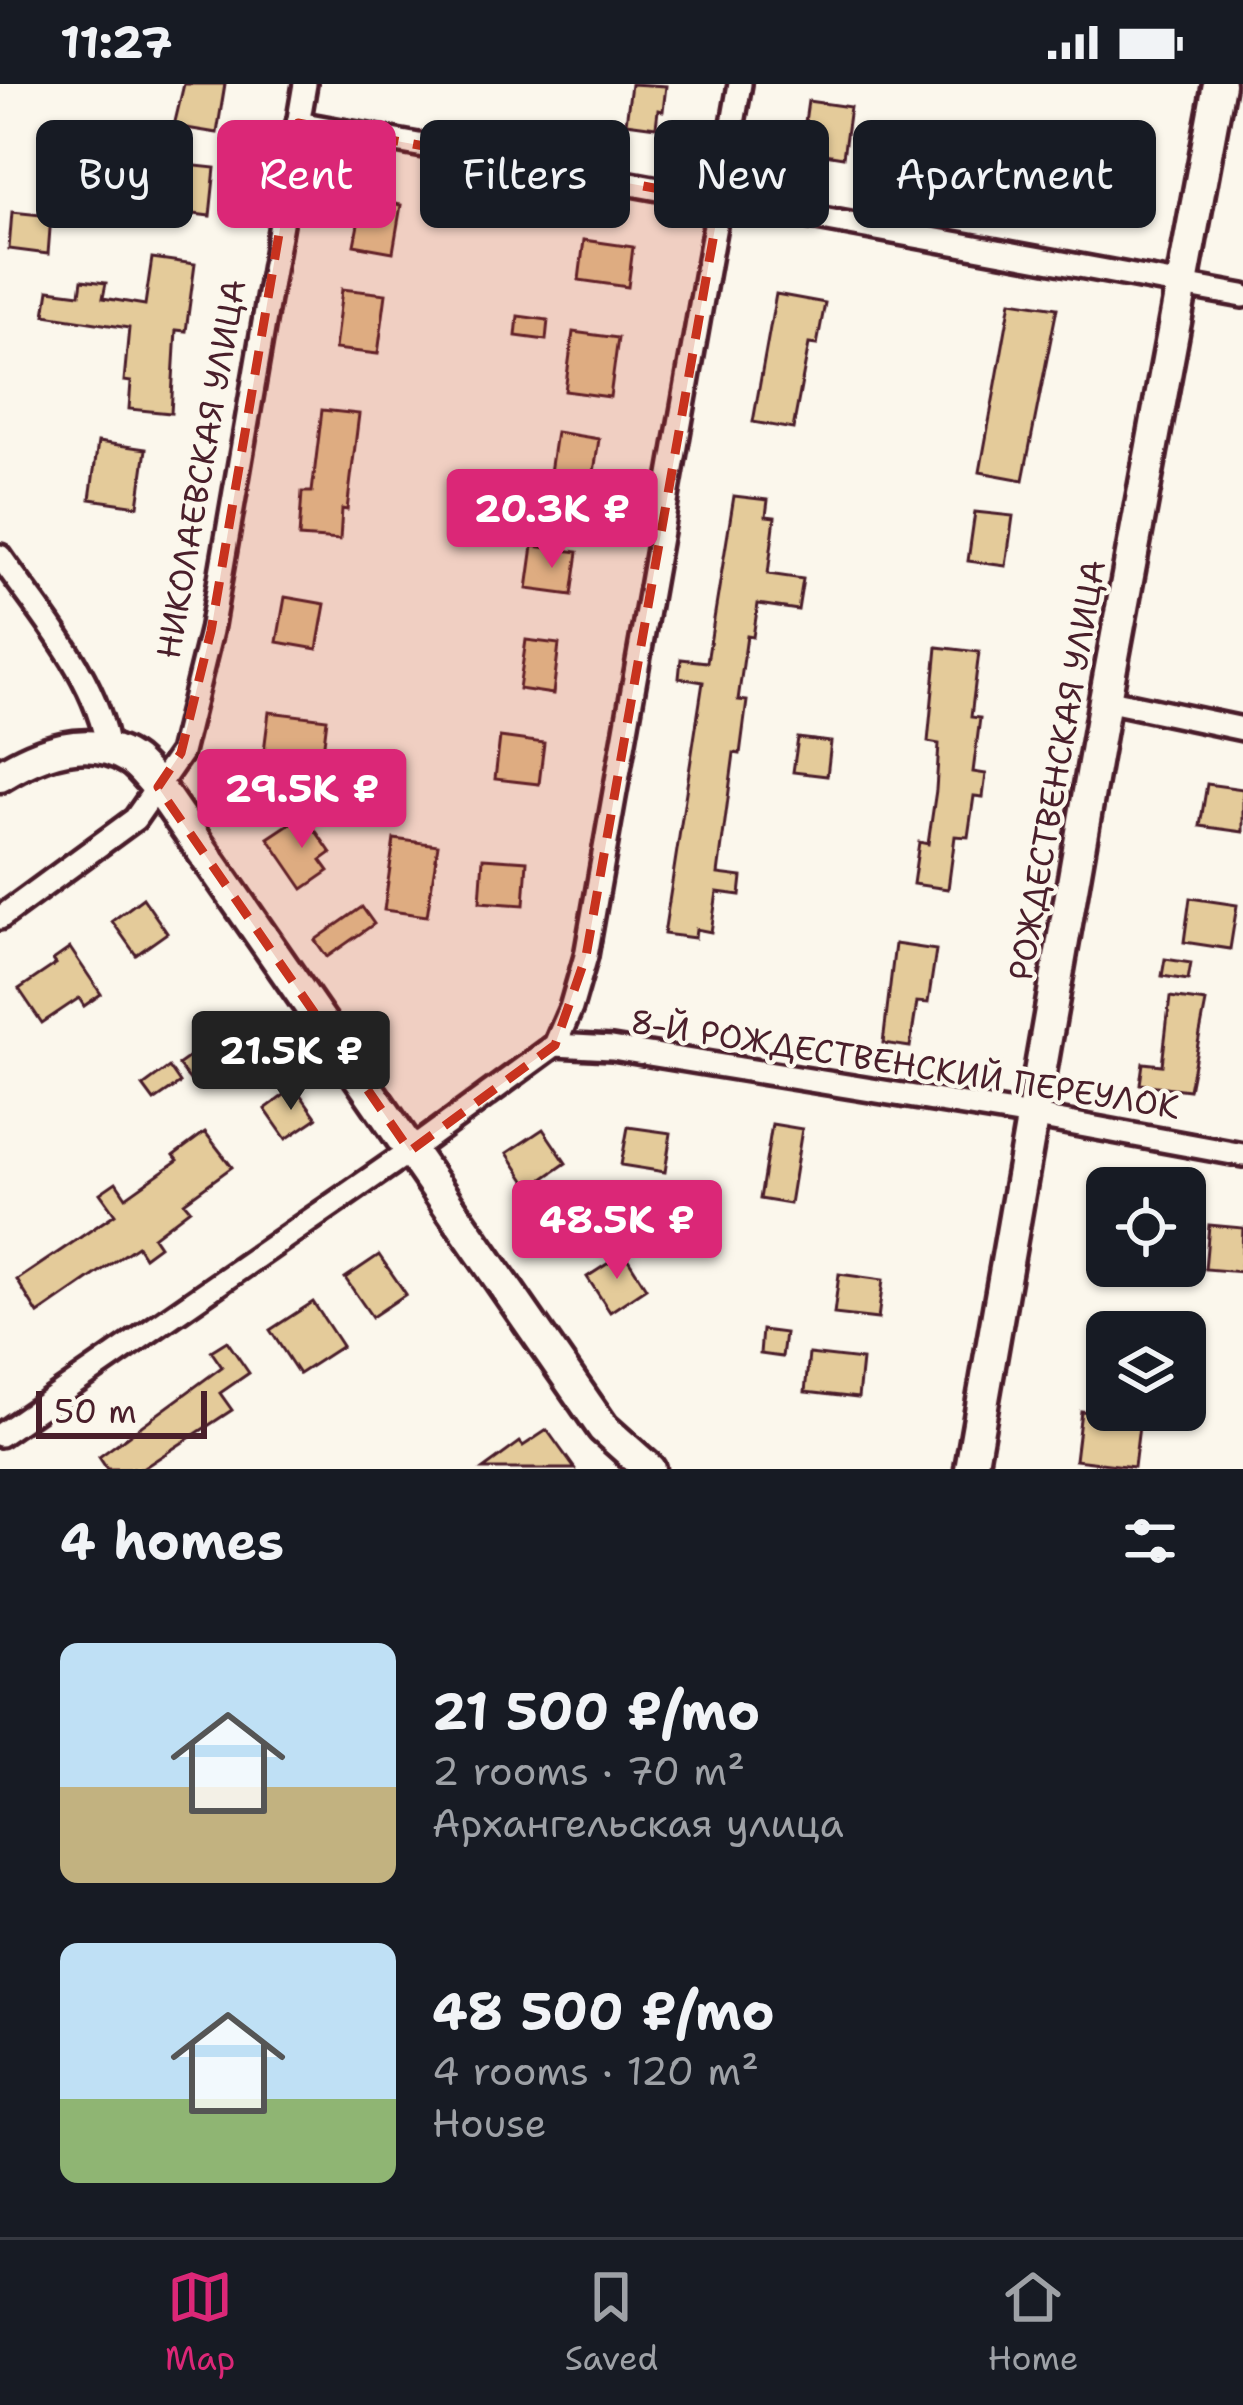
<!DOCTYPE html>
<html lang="en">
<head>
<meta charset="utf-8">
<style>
  :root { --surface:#171b24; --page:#242831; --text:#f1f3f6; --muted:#9ea1a6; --line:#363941; --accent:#db2777 }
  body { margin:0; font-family:"Shantell Sans",sans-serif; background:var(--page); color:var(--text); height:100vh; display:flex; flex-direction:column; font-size:45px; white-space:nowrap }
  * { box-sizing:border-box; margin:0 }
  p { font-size:39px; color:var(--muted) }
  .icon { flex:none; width:66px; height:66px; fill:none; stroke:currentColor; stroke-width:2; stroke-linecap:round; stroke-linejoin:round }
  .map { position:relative; height:1385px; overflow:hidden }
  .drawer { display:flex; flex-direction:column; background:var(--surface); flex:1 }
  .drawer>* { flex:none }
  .guide { position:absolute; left:36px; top:36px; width:1173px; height:108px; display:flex; gap:24px }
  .buttons { position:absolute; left:1086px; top:1083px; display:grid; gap:24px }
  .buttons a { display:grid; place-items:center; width:120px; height:120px; border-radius:18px; background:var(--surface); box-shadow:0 3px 9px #0004; font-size:60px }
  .scale { position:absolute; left:36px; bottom:30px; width:171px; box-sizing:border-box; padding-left:12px; border:6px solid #4a1f2b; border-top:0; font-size:33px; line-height:42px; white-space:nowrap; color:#4a1f2b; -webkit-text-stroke:9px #fbf7ec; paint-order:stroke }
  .price { position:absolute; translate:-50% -102px; padding:0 27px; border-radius:12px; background:var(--accent); color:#fff; font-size:39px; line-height:78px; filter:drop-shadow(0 3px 6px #0008) }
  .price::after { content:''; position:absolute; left:50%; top:72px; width:36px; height:27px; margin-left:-18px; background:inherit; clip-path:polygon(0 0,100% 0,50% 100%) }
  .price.on { background:#222; color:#fff }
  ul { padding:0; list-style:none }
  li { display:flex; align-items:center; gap:36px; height:300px; padding:0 60px }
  li span { display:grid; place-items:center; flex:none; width:336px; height:240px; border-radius:18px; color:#555 }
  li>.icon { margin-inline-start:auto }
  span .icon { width:144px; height:144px; fill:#fffc; stroke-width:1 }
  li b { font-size:51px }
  h2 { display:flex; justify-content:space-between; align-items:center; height:144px; padding:0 60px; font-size:51px }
  .tag { padding:0 42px; border-radius:18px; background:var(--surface); box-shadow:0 3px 9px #0004; font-size:42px; line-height:108px }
  .tag.on { background:var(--accent); color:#fff }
  .status { display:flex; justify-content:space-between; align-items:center; height:84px; padding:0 60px; background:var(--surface); direction:ltr }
  .status svg { height:33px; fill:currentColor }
  .tabs { display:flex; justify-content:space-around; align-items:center; height:168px; border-top:3px solid var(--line); background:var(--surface); font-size:33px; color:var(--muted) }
  .tabs a { display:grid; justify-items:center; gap:6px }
  .tabs .on { color:var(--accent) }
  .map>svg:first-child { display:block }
  .building { fill:#e4cb9a; stroke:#4a1f2b; stroke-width:3 }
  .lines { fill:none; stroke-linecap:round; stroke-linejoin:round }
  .street-casing { stroke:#4a1f2b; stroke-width:30 }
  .secondary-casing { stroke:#4a1f2b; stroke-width:39 }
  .street { stroke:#fbf7ec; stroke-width:21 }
  .secondary { stroke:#fbf7ec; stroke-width:30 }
  .marked { fill:#c8321e; fill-opacity:0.2; stroke:#c8321e; stroke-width:9; stroke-dasharray:24 15; stroke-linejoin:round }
  .labels { text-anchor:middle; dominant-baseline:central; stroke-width:9; stroke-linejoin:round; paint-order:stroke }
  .street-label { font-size:33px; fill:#4a1f2b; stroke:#fbf7ec }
</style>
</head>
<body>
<div class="status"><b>11:27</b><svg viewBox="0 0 49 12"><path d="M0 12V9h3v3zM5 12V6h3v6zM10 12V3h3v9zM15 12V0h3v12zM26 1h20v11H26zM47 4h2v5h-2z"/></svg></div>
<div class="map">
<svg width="1243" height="1385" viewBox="0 0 1243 1385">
  <rect width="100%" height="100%" fill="#fbf7ec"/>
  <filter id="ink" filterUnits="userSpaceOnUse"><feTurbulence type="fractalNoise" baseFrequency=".00833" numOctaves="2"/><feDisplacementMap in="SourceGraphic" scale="24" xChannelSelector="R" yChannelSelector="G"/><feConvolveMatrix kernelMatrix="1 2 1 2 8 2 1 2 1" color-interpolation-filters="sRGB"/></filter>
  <g filter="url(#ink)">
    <g class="building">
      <path d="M 184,0 L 225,0 L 217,49 L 174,42 Z"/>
      <path d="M 631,0 L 666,2 L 663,27 L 658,26 L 656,43 L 626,39 Z"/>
      <path d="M 808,17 L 850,23 L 843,73 L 801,66 Z"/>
      <path d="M 1040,59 L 1081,65 L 1073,117 L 1032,111 Z"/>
      <path d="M 168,79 L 215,84 L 210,132 L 162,126 Z"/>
      <path d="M 363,115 L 401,121 L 393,168 L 354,161 Z"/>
      <path d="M 12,128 L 51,132 L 48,170 L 9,165 Z"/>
      <path d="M 584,156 L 633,163 L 628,203 L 579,196 Z"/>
      <path d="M 152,174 L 195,180 L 186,247 L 176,246 L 171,329 L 129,325 L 131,298 L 124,297 L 129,244 L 45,231 L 49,206 L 80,210 L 82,196 L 106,199 L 103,214 L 145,221 Z"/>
      <path d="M 342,205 L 386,210 L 378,270 L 335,265 Z"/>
      <path d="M 776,210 L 825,219 L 817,261 L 809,260 L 793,345 L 753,338 Z"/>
      <path d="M 1011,217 L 1057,224 L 1023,396 L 980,388 Z"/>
      <path d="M 518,232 L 548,236 L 546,256 L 516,252 Z"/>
      <path d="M 573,248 L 618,254 L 610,313 L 565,307 Z"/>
      <path d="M 322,326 L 359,330 L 347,426 L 342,425 L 340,456 L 299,453 L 302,408 L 312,408 Z"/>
      <path d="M 556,348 L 599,355 L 591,408 L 548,402 Z"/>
      <path d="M 98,358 L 146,365 L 138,422 L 90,415 Z"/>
      <path d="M 734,412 L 768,416 L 766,432 L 775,433 L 768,490 L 803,495 L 798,526 L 758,520 L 753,553 L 747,552 L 738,616 L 747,617 L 740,670 L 734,669 L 718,790 L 742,793 L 740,811 L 717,808 L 711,848 L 696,845 L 695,854 L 664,850 L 703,598 L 679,594 L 681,575 L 707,578 Z"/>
      <path d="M 975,428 L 1013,432 L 1006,482 L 968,477 Z"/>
      <path d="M 533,462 L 578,468 L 572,511 L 527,505 Z"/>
      <path d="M 285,513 L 325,520 L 317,565 L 277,558 Z"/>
      <path d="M 526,556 L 559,560 L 553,610 L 519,605 Z"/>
      <path d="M 937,563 L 979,568 L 971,633 L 980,634 L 973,688 L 986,690 L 983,713 L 974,712 L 968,753 L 955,752 L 948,805 L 913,800 L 919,758 L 928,760 L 936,706 L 939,660 L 928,658 Z"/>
      <path d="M 269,628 L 327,635 L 323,668 L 308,666 L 306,681 L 263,675 Z"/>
      <path d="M 500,653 L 544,659 L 539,700 L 495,695 Z"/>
      <path d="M 798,654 L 831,658 L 827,692 L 793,688 Z"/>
      <path d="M 1207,700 L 1243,705 L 1243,748 L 1200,742 Z"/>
      <path d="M 304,730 L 331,769 L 321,776 L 329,787 L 303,805 L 268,754 Z"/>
      <path d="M 394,755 L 438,761 L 427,832 L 384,826 Z"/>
      <path d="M 483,774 L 527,777 L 524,821 L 480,818 Z"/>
      <path d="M 143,814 L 167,849 L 136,871 L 112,837 Z"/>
      <path d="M 1190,814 L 1237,821 L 1230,865 L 1184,858 Z"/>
      <path d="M 362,823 L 374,840 L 327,873 L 315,856 Z"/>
      <path d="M 895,860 L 936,866 L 928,919 L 917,918 L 910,963 L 883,959 Z"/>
      <path d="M 70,864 L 101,910 L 84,922 L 79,914 L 42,939 L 19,905 L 56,880 L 53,876 Z"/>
      <path d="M 1165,875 L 1191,879 L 1188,896 L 1162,892 Z"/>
      <path d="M 1170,913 L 1206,918 L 1189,1006 L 1140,1000 L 1143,979 L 1162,981 Z"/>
      <path d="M 205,962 L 216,978 L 190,996 L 178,981 Z"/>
      <path d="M 169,983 L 180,999 L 154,1017 L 143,1002 Z"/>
      <path d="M 295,1003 L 317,1034 L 286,1055 L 265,1025 Z"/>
      <path d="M 772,1040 L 802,1045 L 790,1120 L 760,1115 Z"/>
      <path d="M 628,1043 L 671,1049 L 665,1088 L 621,1081 Z"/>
      <path d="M 543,1045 L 566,1079 L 530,1104 L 507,1069 Z"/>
      <path d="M 205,1048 L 232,1083 L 184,1118 L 190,1125 L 153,1153 L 159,1162 L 144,1173 L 137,1162 L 38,1230 L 17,1196 L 115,1130 L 100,1109 L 116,1098 L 126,1113 L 178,1076 L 174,1071 Z"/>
      <path d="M 1209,1141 L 1243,1144 L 1241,1188 L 1205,1185 Z"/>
      <path d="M 624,1169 L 646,1204 L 610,1228 L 587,1193 Z"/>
      <path d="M 379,1171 L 406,1210 L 372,1233 L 345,1194 Z"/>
      <path d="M 839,1190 L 883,1196 L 878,1235 L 834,1230 Z"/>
      <path d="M 313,1218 L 342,1262 L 299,1290 L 270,1246 Z"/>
      <path d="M 762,1246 L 785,1249 L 782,1273 L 760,1270 Z"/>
      <path d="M 227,1257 L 249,1289 L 220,1309 L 232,1326 L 142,1385 L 107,1385 L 99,1373 L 222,1283 L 211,1267 Z"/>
      <path d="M 809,1270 L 862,1276 L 858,1314 L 805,1308 Z"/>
      <path d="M 1081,1327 L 1140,1334 L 1134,1383 L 1075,1376 Z"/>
      <path d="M 547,1346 L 575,1385 L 483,1385 L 520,1358 L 523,1362 Z"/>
    </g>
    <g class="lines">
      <defs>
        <g id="street">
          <path d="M 298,39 L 1243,212"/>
          <path d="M 0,472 C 40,530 98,594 108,666"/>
          <path d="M 1105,616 L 1243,645"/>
          <path d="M 0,834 L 135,735 L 181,669 L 211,547 L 305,0"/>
          <path d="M 555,961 L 612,964 L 1031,1032 L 1243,1071"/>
          <path d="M 0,1351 L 410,1067 L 555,961 L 571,924 L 586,872 L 740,0"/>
        </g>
        <g id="secondary">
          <path d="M 0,692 C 37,669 88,648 130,675 C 140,681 149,694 158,703 L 603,1344 L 649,1385"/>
          <path d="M 971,1385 L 1105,616 L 1219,0"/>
        </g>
      </defs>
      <use href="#street" class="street-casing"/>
      <use href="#secondary" class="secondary-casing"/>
      <use href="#street" class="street"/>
      <use href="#secondary" class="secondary"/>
    </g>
  </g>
  <path class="marked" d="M 298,39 L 720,116 L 586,872 L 555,961 L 410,1067 L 158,703 L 181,669 L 211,547 Z"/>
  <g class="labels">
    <g class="street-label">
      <text transform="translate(201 385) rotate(-80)">НИКОЛАЕВСКАЯ УЛИЦА</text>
      <text transform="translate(1057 686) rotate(-80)">РОЖДЕСТВЕНСКАЯ УЛИЦА</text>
      <text transform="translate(905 980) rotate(9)">8-Й РОЖДЕСТВЕНСКИЙ ПЕРЕУЛОК</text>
    </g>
  </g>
</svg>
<div class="buttons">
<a><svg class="icon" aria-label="locate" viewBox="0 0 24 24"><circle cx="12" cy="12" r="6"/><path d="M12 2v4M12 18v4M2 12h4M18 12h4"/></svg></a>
<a><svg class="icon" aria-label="layers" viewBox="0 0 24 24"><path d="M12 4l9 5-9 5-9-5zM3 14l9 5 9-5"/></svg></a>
</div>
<div class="scale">50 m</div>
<b class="price" style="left:552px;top:487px">20.3K ₽</b>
<b class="price" style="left:302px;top:767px">29.5K ₽</b>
<b class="price on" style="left:291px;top:1029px">21.5K ₽</b>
<b class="price" style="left:617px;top:1198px">48.5K ₽</b>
<div class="guide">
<a class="tag">Buy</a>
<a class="tag on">Rent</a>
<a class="tag">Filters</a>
<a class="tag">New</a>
<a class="tag">Apartment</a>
</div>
</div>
<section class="drawer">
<h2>4 homes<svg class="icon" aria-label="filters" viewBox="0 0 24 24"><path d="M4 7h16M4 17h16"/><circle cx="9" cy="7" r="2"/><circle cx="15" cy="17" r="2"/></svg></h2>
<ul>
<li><span style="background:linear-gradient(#bfe0f5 60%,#c2b280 0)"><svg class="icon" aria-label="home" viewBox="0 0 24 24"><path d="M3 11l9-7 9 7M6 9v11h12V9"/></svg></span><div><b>21 500 ₽/mo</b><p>2 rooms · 70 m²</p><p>Архангельская улица</p></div></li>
<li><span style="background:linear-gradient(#bfe0f5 65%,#8fb573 0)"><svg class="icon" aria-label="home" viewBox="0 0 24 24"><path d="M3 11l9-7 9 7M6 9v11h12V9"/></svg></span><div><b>48 500 ₽/mo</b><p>4 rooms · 120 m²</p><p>House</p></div></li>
</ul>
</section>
<nav class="tabs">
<a class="on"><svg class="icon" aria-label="map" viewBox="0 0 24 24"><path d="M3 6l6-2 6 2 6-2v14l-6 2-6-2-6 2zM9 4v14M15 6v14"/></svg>Map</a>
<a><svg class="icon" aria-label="saved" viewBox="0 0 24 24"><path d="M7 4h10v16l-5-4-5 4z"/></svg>Saved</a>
<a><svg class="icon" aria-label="home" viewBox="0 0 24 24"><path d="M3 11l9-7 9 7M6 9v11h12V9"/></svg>Home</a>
</nav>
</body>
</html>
